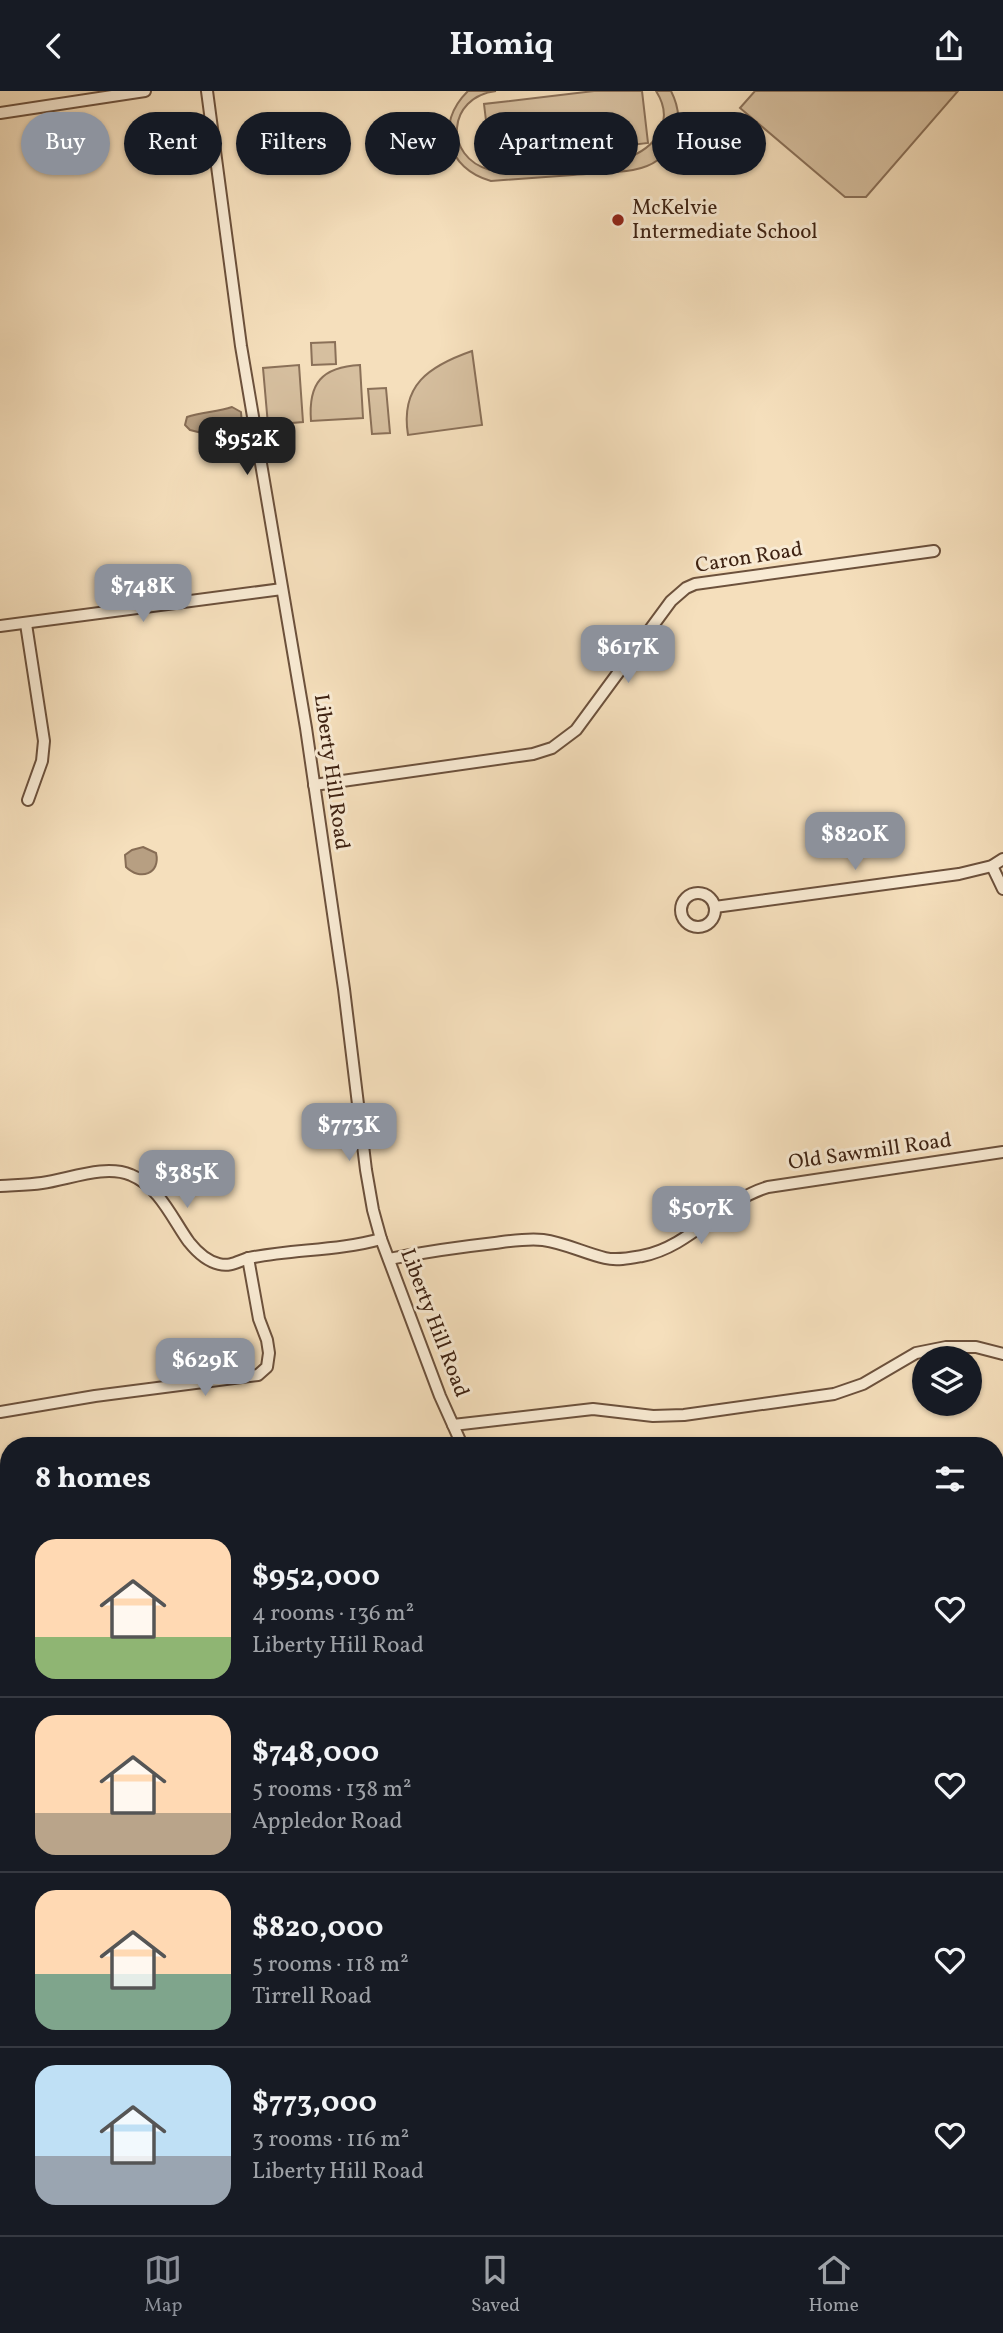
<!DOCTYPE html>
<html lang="en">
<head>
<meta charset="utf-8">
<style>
  :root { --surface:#171b24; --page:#20242c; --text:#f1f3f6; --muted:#9ea1a6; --line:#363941; --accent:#8c9099 }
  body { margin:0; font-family:Vollkorn,serif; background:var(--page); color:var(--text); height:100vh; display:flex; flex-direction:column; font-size:26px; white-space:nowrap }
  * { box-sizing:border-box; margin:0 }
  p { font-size:23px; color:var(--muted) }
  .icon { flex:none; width:38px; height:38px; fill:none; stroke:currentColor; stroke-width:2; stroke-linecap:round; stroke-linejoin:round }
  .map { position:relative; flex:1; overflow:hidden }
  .details { position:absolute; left:0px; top:1346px; width:1004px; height:800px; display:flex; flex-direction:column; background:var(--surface); border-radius:28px 28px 0 0; box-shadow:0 2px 5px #0004 }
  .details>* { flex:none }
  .top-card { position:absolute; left:21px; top:21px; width:962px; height:63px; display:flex; gap:14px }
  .buttons { position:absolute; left:912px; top:1255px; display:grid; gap:14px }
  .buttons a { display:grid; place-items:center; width:70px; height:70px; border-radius:50%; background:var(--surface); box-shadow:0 2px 5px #0004; font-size:35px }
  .price { position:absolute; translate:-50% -60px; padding:0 16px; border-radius:14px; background:var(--accent); color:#fff; font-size:23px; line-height:46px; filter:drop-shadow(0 2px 4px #0008) }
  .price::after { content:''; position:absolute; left:50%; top:42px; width:21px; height:16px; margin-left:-10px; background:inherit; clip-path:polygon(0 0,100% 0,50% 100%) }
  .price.active { background:#222; color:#fff }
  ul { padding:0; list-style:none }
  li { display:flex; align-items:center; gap:21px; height:175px; padding:0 35px }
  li+li { border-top:2px solid var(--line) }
  li span { display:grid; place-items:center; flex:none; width:196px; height:140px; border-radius:21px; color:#555 }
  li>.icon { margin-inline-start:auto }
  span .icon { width:84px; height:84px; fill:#fffc; stroke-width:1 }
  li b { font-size:30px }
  h2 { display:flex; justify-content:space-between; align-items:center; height:84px; padding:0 35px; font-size:30px }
  .pill { padding:0 24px; border-radius:32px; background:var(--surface); box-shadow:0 2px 5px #0004; font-size:24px; line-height:63px }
  .pill.active { background:var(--accent); color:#fff }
  header { display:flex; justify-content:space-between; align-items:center; height:91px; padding:0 35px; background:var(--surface); font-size:32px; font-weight:700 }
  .dock { display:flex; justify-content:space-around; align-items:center; height:98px; border-top:2px solid var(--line); background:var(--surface); font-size:19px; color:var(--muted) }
  .dock a { display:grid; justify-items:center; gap:4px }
  .dock .active { color:var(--accent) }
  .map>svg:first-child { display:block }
  .green { fill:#d6bf9f; stroke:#8a7058; stroke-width:2 }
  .water { fill:#b79f82; stroke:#876d55; stroke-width:2 }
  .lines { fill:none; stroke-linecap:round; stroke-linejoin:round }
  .minor-casing { stroke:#6c513c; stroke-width:14 }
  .minor { stroke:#f8ead3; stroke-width:10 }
  .poi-dot { fill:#8f2418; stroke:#f8ead3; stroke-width:2.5 }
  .labels { text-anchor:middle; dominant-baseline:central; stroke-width:6; stroke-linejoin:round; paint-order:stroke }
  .poi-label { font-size:21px; fill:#3e2212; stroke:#f8ead3; text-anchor:start }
  .street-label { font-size:21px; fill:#3e2212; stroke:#f8ead3 }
</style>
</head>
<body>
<header><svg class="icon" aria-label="back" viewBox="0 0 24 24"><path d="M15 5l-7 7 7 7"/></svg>Homiq<svg class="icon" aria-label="share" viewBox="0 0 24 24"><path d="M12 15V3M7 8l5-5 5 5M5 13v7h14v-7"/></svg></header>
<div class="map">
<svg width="1003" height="2144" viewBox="0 0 1003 2144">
  <rect width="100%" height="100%" fill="#f5dfbc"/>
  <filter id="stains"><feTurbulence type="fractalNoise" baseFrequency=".00286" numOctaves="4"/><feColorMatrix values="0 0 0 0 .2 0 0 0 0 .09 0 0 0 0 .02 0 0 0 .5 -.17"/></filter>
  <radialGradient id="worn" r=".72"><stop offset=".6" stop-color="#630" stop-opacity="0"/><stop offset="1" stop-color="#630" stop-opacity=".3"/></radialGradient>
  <g class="green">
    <path d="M 468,0 L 496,0 C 447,6 443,66 490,79 L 632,65 C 659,53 674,28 656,0 L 671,0 C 689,35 673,72 633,79 C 614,82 593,82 573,84 C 546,86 519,88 491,90 C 447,78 434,33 468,0 Z"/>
    <path d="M 594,0 L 642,0 L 648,52 L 491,71 L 484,13 Z"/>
    <path d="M 755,0 L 958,0 L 866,106 L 845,106 L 740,17 Z"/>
    <path d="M 335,251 L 336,273 L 312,274 L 311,252 Z"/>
    <path d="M 472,260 L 482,334 L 408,344 C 400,294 429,275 472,260 Z"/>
    <path d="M 299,274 L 303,331 L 268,334 L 263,277 Z"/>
    <path d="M 360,274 L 363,327 L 311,330 C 308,292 322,276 360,274 Z"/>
    <path d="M 386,297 L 390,342 L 372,343 L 368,298 Z"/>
  </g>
  <g class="water">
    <path d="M 232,316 L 241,321 L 242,334 C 228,347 207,344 190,339 L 185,334 L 187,326 C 201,321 217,321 232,316 Z"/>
    <path d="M 143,756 L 156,762 C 161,783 140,790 126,776 L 125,764 L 132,759 Z"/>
  </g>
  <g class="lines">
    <defs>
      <g id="minor">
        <path d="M 207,0 L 241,255 L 306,637 L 344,898 L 366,1079 L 373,1119 L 381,1148 L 440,1305 L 462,1354"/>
        <path d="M 0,22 L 145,0"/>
        <path d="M 26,533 L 44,650 L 42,670 L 28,709"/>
        <path d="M 0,535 L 282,498"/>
        <path d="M 314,694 L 533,663 L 552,657 L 576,639 L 671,510 L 686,497 L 695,493 L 934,460"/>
        <path d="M 992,775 L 1003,798"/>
        <circle cx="698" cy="819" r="17"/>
        <path d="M 715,816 L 959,783 L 992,775 L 1003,768"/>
        <path d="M 0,1095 C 14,1094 28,1094 42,1092 C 70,1088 105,1073 131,1084 C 159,1095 173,1129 189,1151 C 197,1161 206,1170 219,1173 C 231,1176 238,1170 249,1167 C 293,1158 337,1160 381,1148"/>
        <path d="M 389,1168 C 424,1161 459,1156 495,1152 C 510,1150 528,1147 543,1149 C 565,1152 584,1162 605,1167 C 617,1170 631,1167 642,1165 C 690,1156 721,1110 768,1096 L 1003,1061"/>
        <path d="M 0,1321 L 95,1305 L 258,1284 L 267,1276 L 269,1262 L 267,1249 L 259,1228 L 248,1167"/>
        <path d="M 453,1334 L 593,1318 L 653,1325 L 684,1324 L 834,1303 L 863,1293 L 916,1262 L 946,1256 L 976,1256 L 1003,1263"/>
        <path d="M 0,1636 L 9,1635"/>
        <path d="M 0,1648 L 9,1646"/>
        <path d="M 996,1689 L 1003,1689"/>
        <path d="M 996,1898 L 1003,1898"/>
        <path d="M 197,2137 L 198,2144"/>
        <path d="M 546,2137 L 546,2144"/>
        <path d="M 850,2137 L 863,2137"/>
        <path d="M 971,2137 L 973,2144"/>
      </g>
    </defs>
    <use href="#minor" class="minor-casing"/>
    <use href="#minor" class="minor"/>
  </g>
  <circle class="poi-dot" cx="618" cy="129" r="7"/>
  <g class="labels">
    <g class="poi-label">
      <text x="632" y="117">McKelvie<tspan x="632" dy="24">Intermediate School</tspan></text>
    </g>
    <g class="street-label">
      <text transform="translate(749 467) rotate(-9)">Caron Road</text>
      <text transform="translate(331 681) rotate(82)">Liberty Hill Road</text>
      <text transform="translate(870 1061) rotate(-8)">Old Sawmill Road</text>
      <text transform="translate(434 1232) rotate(69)">Liberty Hill Road</text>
    </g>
  </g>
  <rect width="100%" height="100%" filter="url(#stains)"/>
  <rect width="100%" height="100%" fill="url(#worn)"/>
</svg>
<div class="buttons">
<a><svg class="icon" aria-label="layers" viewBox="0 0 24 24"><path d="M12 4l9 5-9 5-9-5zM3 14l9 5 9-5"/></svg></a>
</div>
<b class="price active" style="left:247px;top:386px">$952K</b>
<b class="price" style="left:143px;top:533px">$748K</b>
<b class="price" style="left:628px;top:594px">$617K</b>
<b class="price" style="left:855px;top:781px">$820K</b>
<b class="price" style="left:349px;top:1072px">$773K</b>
<b class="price" style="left:187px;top:1119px">$385K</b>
<b class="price" style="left:701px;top:1155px">$507K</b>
<b class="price" style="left:205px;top:1307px">$629K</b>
<div class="top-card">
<a class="pill active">Buy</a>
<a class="pill">Rent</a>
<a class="pill">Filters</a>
<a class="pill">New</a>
<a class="pill">Apartment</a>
<a class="pill">House</a>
</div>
<section class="details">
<h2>8 homes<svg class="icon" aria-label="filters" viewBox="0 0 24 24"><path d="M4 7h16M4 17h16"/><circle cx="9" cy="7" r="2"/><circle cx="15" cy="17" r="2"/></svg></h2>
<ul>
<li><span style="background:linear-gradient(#ffd9b3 70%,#8fb573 0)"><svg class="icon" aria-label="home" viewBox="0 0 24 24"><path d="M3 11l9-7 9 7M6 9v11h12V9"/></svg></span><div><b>$952,000</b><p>4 rooms · 136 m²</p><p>Liberty Hill Road</p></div><svg class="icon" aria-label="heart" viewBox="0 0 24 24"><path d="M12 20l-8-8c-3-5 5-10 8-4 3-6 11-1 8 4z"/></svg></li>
<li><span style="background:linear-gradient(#ffd9b3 70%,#b9a48a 0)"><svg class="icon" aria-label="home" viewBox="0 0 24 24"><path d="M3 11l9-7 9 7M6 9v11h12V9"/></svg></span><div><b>$748,000</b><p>5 rooms · 138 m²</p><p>Appledor Road</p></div><svg class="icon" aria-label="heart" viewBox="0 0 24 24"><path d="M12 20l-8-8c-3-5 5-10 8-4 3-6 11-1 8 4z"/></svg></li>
<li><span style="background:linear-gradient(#ffd9b3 60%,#7fa58c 0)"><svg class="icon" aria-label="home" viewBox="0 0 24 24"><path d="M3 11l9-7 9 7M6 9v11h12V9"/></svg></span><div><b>$820,000</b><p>5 rooms · 118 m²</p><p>Tirrell Road</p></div><svg class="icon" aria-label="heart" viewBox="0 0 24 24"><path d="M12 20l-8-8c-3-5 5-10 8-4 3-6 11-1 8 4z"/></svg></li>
<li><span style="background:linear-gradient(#bfe0f5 65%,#9aa5b1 0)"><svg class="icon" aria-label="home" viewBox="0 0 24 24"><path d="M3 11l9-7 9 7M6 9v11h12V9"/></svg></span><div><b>$773,000</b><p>3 rooms · 116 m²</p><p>Liberty Hill Road</p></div><svg class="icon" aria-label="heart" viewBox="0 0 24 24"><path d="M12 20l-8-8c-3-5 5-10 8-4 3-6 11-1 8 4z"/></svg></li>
</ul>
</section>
</div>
<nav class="dock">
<a class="active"><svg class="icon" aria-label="map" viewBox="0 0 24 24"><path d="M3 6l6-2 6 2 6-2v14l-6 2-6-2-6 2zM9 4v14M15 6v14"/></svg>Map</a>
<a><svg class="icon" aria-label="saved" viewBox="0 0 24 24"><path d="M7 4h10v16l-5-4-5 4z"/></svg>Saved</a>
<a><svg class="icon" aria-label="home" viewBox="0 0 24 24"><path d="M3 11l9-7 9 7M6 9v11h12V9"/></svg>Home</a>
</nav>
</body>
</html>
